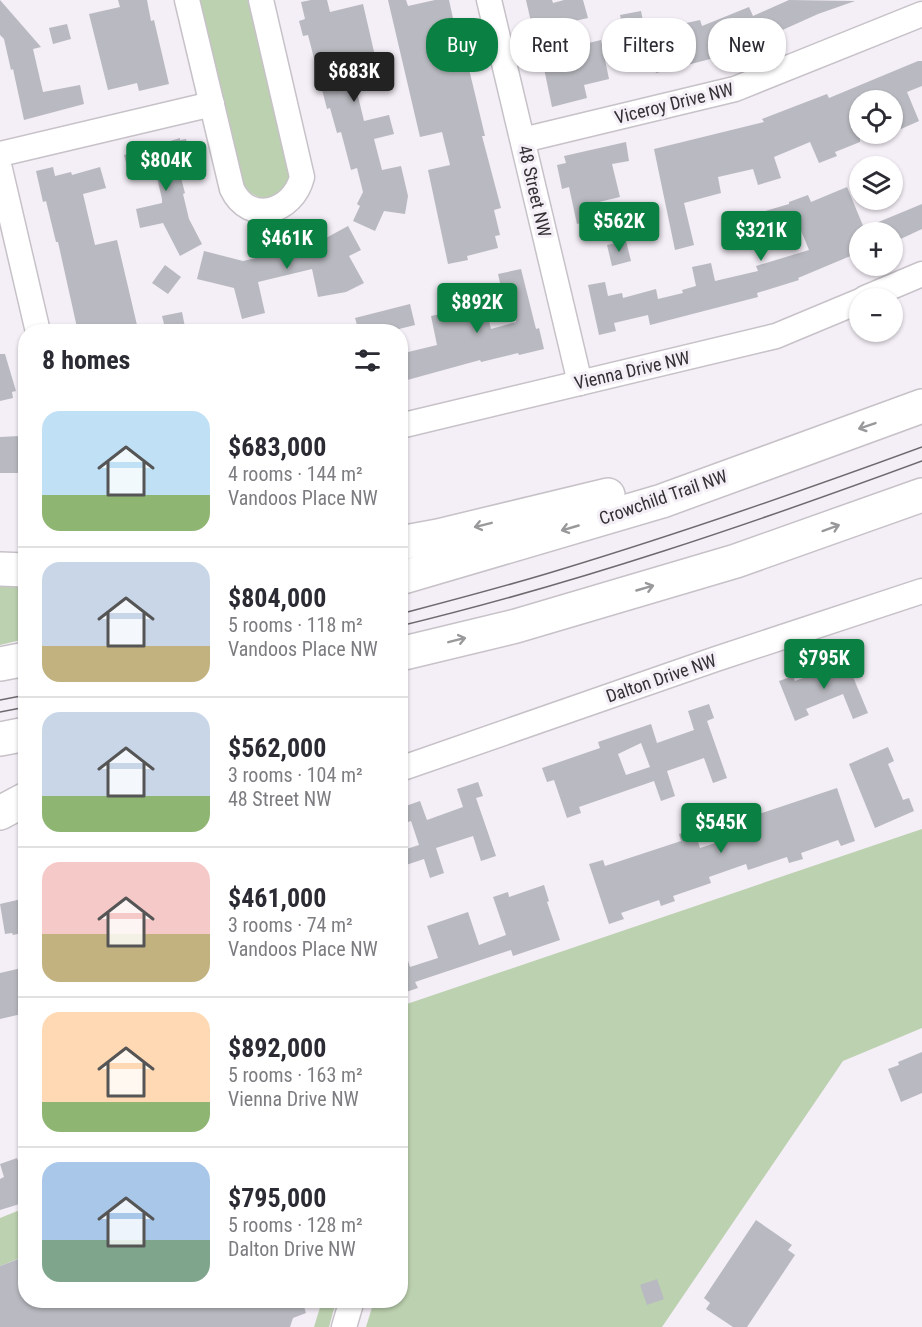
<!DOCTYPE html>
<html lang="en">
<head>
<meta charset="utf-8">
<style>
  :root { --surface:#fff; --page:#f2f2f3; --text:#2b2b33; --muted:#7c7c81; --line:#e1e1e2; --accent:#0b8043 }
  body { margin:0; font-family:"Roboto Condensed",sans-serif; background:var(--page); color:var(--text); height:100vh; display:flex; flex-direction:column; font-size:22px; white-space:nowrap }
  * { box-sizing:border-box; margin:0 }
  p { font-size:20px; color:var(--muted) }
  .icon { flex:none; width:33px; height:33px; fill:none; stroke:currentColor; stroke-width:2; stroke-linecap:round; stroke-linejoin:round }
  .map { position:relative; flex:1; overflow:hidden }
  .details { position:absolute; left:18px; top:324px; width:390px; height:984px; display:flex; flex-direction:column; background:var(--surface); border-radius:24px; box-shadow:0 2px 4px #0004 }
  .details>* { flex:none }
  .top-card { position:absolute; left:426px; top:18px; width:405px; height:54px; display:flex; gap:12px }
  .tools { position:absolute; left:849px; top:90px; display:grid; gap:12px }
  .tools a { display:grid; place-items:center; width:54px; height:54px; border-radius:50%; background:var(--surface); box-shadow:0 2px 4px #0004; font-size:30px }
  .price { position:absolute; translate:-50% -51px; padding:0 14px; border-radius:6px; background:var(--accent); color:#fff; font-size:20px; line-height:39px; filter:drop-shadow(0 2px 3px #0008) }
  .price::after { content:''; position:absolute; left:50%; top:36px; width:18px; height:14px; margin-left:-9px; background:inherit; clip-path:polygon(0 0,100% 0,50% 100%) }
  .price.current { background:#222; color:#fff }
  ul { padding:0; list-style:none }
  li { display:flex; align-items:center; gap:18px; height:150px; padding:0 24px }
  li+li { border-top:2px solid var(--line) }
  li span { display:grid; place-items:center; flex:none; width:168px; height:120px; border-radius:18px; color:#555 }
  li>.icon { margin-inline-start:auto }
  span .icon { width:72px; height:72px; fill:#fffc; stroke-width:1 }
  li b { font-size:26px }
  h2 { display:flex; justify-content:space-between; align-items:center; height:72px; padding:0 24px; font-size:26px }
  .chip { padding:0 21px; border-radius:24px; background:var(--surface); box-shadow:0 2px 4px #0004; font-size:21px; line-height:54px }
  .chip.current { background:var(--accent); color:#fff }
  .map>svg:first-child { display:block }
  .green { fill:#bcd1af }
  .building { fill:#b9b9c1; fill-rule:evenodd }
  .lines { fill:none; stroke-linecap:round; stroke-linejoin:round }
  .minor-casing { stroke:#c7c1c8; stroke-width:27 }
  .highway-casing { stroke:#c7c1c8; stroke-width:36 }
  .minor { stroke:#fff; stroke-width:24 }
  .highway { stroke:#fff; stroke-width:33 }
  .tram { stroke:#6d6a6f; stroke-width:1.5 }
  .oneway { stroke:#99989a }
  .labels { text-anchor:middle; dominant-baseline:central; stroke-width:6; stroke-linejoin:round; paint-order:stroke }
  .street-label { font-size:18px; fill:#333134; stroke:#f4eef6 }
</style>
</head>
<body>
<div class="map">
<svg width="922" height="1327" viewBox="0 0 922 1327">
  <rect width="100%" height="100%" fill="#f4eef6"/>
  <g class="green">
    <path d="M 198,0 L 250,0 L 291,172 C 285,204 252,208 239,176 Z"/>
    <path d="M 0,578 L 25,579 L 25,639 L 0,645 Z"/>
    <path d="M 922,829 L 922,1028 L 843,1061 L 662,1327 L 366,1327 L 374,1301 L 400,1300 L 401,1006 Z"/>
    <path d="M 25,1208 L 25,1256 L 0,1266 L 0,1218 Z"/>
    <path d="M 322,1301 L 336,1301 L 329,1327 L 314,1327 Z"/>
  </g>
  <g class="building">
    <path d="M 0,0 L 41,47 L 33,49 L 43,92 L 80,85 L 84,104 L 24,120 L 13,69 L 11,70 L 4,39 L 0,35 Z"/>
    <path d="M 118,0 L 147,0 L 151,21 L 154,20 L 169,84 L 139,91 L 137,83 L 108,90 L 89,14 L 120,7 Z"/>
    <path d="M 311,0 L 327,0 L 330,12 L 363,4 L 381,82 L 356,88 L 364,121 L 389,115 L 394,134 L 374,139 L 382,170 L 401,166 L 408,196 L 405,214 L 384,211 L 375,231 L 353,221 L 360,206 L 357,204 L 363,192 L 357,168 L 351,170 L 341,132 L 337,133 L 330,108 L 327,109 L 308,35 L 303,36 L 299,21 L 305,19 L 301,2 Z"/>
    <path d="M 388,0 L 406,0 L 408,6 L 435,0 L 449,0 L 456,32 L 459,32 L 468,69 L 469,69 L 485,136 L 482,136 L 501,208 L 494,210 L 500,235 L 495,236 L 498,248 L 467,256 L 468,260 L 448,264 L 428,170 L 450,165 L 442,132 L 420,137 Z"/>
    <path d="M 526,0 L 552,0 L 553,3 L 564,0 L 583,0 L 588,18 L 570,22 L 576,46 L 601,40 L 609,79 L 584,85 L 587,98 L 552,107 L 536,30 L 533,31 Z"/>
    <path d="M 789,0 L 855,1 L 818,14 L 738,50 L 740,57 L 723,61 L 722,56 L 656,73 L 654,67 L 637,71 L 628,33 L 624,34 L 620,15 L 641,11 L 648,45 L 651,45 L 680,39 L 677,25 L 700,20 L 702,26 L 749,7 L 753,16 Z"/>
    <path d="M 67,24 L 71,39 L 53,44 L 49,28 Z"/>
    <path d="M 918,61 L 922,61 L 922,86 L 907,92 L 919,121 L 901,129 L 892,109 L 892,100 L 860,100 L 860,142 L 835,152 L 837,156 L 819,163 L 810,142 L 774,157 L 781,178 L 758,185 L 753,169 L 718,177 L 721,193 L 684,203 L 694,245 L 675,250 L 654,149 L 764,122 L 762,119 L 793,107 L 827,94 L 829,98 Z"/>
    <path d="M 180,138 L 180,140 L 186,139 L 189,152 L 183,154 L 185,161 L 177,163 L 185,193 L 183,194 L 189,219 L 202,244 L 180,256 L 163,223 L 140,228 L 136,209 L 162,203 L 162,199 L 155,169 L 129,174 L 124,155 Z"/>
    <path d="M 626,142 L 629,161 L 612,164 L 620,197 L 599,202 L 603,218 L 577,224 L 569,187 L 562,189 L 557,165 L 566,163 L 564,156 Z"/>
    <path d="M 53,167 L 55,176 L 71,172 L 72,175 L 100,167 L 106,188 L 83,194 L 95,245 L 117,240 L 137,325 L 110,332 L 78,332 L 58,242 L 56,242 L 46,201 L 43,202 L 36,171 Z"/>
    <path d="M 847,187 L 864,228 L 922,204 L 922,229 L 892,243 L 892,232 L 860,232 L 860,252 L 798,278 L 799,280 L 757,293 L 758,297 L 650,325 L 648,315 L 614,323 L 616,331 L 599,335 L 588,285 L 605,282 L 608,296 L 622,293 L 623,298 L 656,289 L 658,299 L 683,293 L 682,290 L 696,286 L 692,267 L 711,263 L 715,281 L 758,271 L 756,266 L 809,250 L 797,221 L 765,232 L 759,213 L 789,204 L 789,202 L 808,195 L 811,202 Z"/>
    <path d="M 348,226 L 361,250 L 349,256 L 364,283 L 346,292 L 318,297 L 312,269 L 258,282 L 265,313 L 242,319 L 234,288 L 197,279 L 204,251 L 243,261 L 313,245 Z"/>
    <path d="M 626,241 L 631,261 L 612,266 L 607,245 Z"/>
    <path d="M 165,265 L 181,277 L 168,294 L 152,283 Z"/>
    <path d="M 521,269 L 536,329 L 539,328 L 544,349 L 519,355 L 518,353 L 481,362 L 480,360 L 400,382 L 400,354 L 437,345 L 431,316 L 468,308 L 466,302 L 483,297 L 491,329 L 516,322 L 509,294 L 503,296 L 498,274 Z"/>
    <path d="M 410,304 L 415,325 L 387,332 L 359,332 L 355,318 Z"/>
    <path d="M 182,312 L 186,332 L 166,332 L 162,316 Z"/>
    <path d="M 0,354 L 5,354 L 16,391 L 12,392 L 13,398 L 0,401 Z"/>
    <path d="M 20,436 L 20,442 L 26,442 L 26,473 L 0,473 L 0,437 Z"/>
    <path d="M 844,655 L 868,713 L 853,719 L 843,694 L 806,709 L 809,715 L 795,721 L 779,681 L 793,676 L 795,681 L 832,667 L 829,661 Z"/>
    <path d="M 709,704 L 714,718 L 707,721 L 727,778 L 713,783 L 704,758 L 667,771 L 675,796 L 661,801 L 654,781 L 579,807 L 581,813 L 567,818 L 554,780 L 547,782 L 542,768 L 600,748 L 598,742 L 651,724 L 657,743 L 694,730 L 688,711 ZM 641,743 L 650,767 L 626,775 L 618,754 Z"/>
    <path d="M 888,747 L 894,761 L 888,764 L 903,800 L 909,798 L 914,811 L 875,828 L 849,764 Z"/>
    <path d="M 478,782 L 483,796 L 476,798 L 496,856 L 481,861 L 473,836 L 436,848 L 444,873 L 430,878 L 424,859 L 400,867 L 400,851 L 419,845 L 411,821 L 405,823 L 400,808 L 420,801 L 427,820 L 463,807 L 457,789 Z"/>
    <path d="M 837,788 L 855,841 L 841,846 L 838,840 L 801,853 L 803,859 L 789,863 L 787,857 L 748,870 L 746,864 L 709,877 L 711,883 L 673,896 L 675,901 L 661,906 L 659,900 L 621,913 L 624,919 L 609,924 L 589,864 L 603,860 L 605,866 L 681,841 L 679,834 L 694,829 L 700,848 L 737,836 L 731,817 L 745,812 L 747,818 Z"/>
    <path d="M 544,885 L 549,901 L 547,902 L 560,940 L 513,956 L 511,950 L 415,982 L 418,988 L 403,993 L 400,986 L 400,945 L 403,945 L 410,967 L 438,958 L 427,926 L 468,912 L 479,945 L 506,935 L 493,897 L 508,892 L 509,897 Z"/>
    <path d="M 26,898 L 26,932 L 13,935 L 12,933 L 5,934 L 0,904 Z"/>
    <path d="M 26,967 L 26,1013 L 0,1019 L 0,973 Z"/>
    <path d="M 922,1052 L 922,1093 L 901,1102 L 888,1069 L 899,1065 L 898,1062 Z"/>
    <path d="M 17,1158 L 22,1172 L 26,1170 L 26,1202 L 0,1210 L 0,1179 L 4,1177 L 0,1164 Z"/>
    <path d="M 756,1220 L 792,1245 L 788,1250 L 795,1255 L 747,1327 L 733,1327 L 706,1309 L 710,1303 L 704,1298 Z"/>
    <path d="M 26,1256 L 26,1300 L 302,1300 L 306,1313 L 293,1318 L 290,1327 L 0,1327 L 0,1266 Z"/>
    <path d="M 657,1279 L 664,1299 L 647,1305 L 640,1285 Z"/>
  </g>
  <g class="lines">
    <defs>
      <g id="minor">
        <path d="M 187,0 L 232,189 C 249,225 293,213 302,177 L 261,0"/>
        <path d="M 489,0 L 580,383"/>
        <path d="M 523,140 L 735,89 L 922,14"/>
        <path d="M 0,154 L 212,104"/>
        <path d="M 0,169 L 38,332"/>
        <path d="M 865,298 L 922,274"/>
        <path d="M 400,426 L 776,336 L 860,301"/>
        <path d="M 400,769 L 716,659 L 922,591"/>
        <path d="M 344,1327 L 352,1300"/>
      </g>
      <g id="highway">
        <path d="M 400,543 L 438,536 L 608,495"/>
        <path d="M 0,569 L 26,570"/>
        <path d="M 400,578 L 662,501 L 922,406"/>
        <path d="M 400,654 L 516,626 L 736,561 L 922,495"/>
        <path d="M 0,664 L 26,659"/>
        <path d="M 0,739 L 26,734"/>
        <path d="M 0,813 L 26,799"/>
      </g>
    </defs>
    <use href="#minor" class="minor-casing"/>
    <use href="#highway" class="highway-casing"/>
    <use href="#minor" class="minor"/>
    <use href="#highway" class="highway"/>
    <g class="tram">
      <path d="M 400,614 C 453,600 507,586 559,570 C 681,533 802,491 922,447"/>
      <path d="M 400,626 C 578,583 751,524 922,461"/>
      <path d="M 0,700 L 26,695"/>
      <path d="M 0,712 L 26,707"/>
    </g>
  </g>
  <defs><path id="oneway-shaft" d="M-6 0H5M1.5-3L5.5 0L1.5 3" fill="none" stroke-width="1.6" stroke-linecap="round" stroke-linejoin="round" transform="scale(1.5)"/></defs>
  <g class="oneway">
    <use href="#oneway-shaft" transform="translate(867 426) rotate(161)"/>
    <use href="#oneway-shaft" transform="translate(483 525) rotate(166)"/>
    <use href="#oneway-shaft" transform="translate(570 528) rotate(164)"/>
    <use href="#oneway-shaft" transform="translate(831 528) rotate(-20)"/>
    <use href="#oneway-shaft" transform="translate(645 588) rotate(-16)"/>
    <use href="#oneway-shaft" transform="translate(457 640) rotate(-14)"/>
  </g>
  <g class="labels">
    <g class="street-label">
      <text transform="translate(674 103) rotate(-14)">Viceroy Drive NW</text>
      <text transform="translate(535 191) rotate(77)">48 Street NW</text>
      <text transform="translate(632 370) rotate(-13)">Vienna Drive NW</text>
      <text transform="translate(663 497) rotate(-19)">Crowchild Trail NW</text>
      <text transform="translate(661 678) rotate(-19)">Dalton Drive NW</text>
    </g>
  </g>
</svg>
<div class="tools">
<a><svg class="icon" aria-label="locate" viewBox="0 0 24 24"><circle cx="12" cy="12" r="6"/><path d="M12 2v4M12 18v4M2 12h4M18 12h4"/></svg></a>
<a><svg class="icon" aria-label="layers" viewBox="0 0 24 24"><path d="M12 4l9 5-9 5-9-5zM3 14l9 5 9-5"/></svg></a>
<a>+</a>
<a>−</a>
</div>
<b class="price current" style="left:354px;top:103px">$683K</b>
<b class="price" style="left:166px;top:192px">$804K</b>
<b class="price" style="left:619px;top:253px">$562K</b>
<b class="price" style="left:761px;top:262px">$321K</b>
<b class="price" style="left:287px;top:270px">$461K</b>
<b class="price" style="left:477px;top:334px">$892K</b>
<b class="price" style="left:824px;top:690px">$795K</b>
<b class="price" style="left:721px;top:854px">$545K</b>
<div class="top-card">
<a class="chip current">Buy</a>
<a class="chip">Rent</a>
<a class="chip">Filters</a>
<a class="chip">New</a>
</div>
<section class="details">
<h2>8 homes<svg class="icon" aria-label="filters" viewBox="0 0 24 24"><path d="M4 7h16M4 17h16"/><circle cx="9" cy="7" r="2"/><circle cx="15" cy="17" r="2"/></svg></h2>
<ul>
<li><span style="background:linear-gradient(#bfe0f5 70%,#8fb573 0)"><svg class="icon" aria-label="home" viewBox="0 0 24 24"><path d="M3 11l9-7 9 7M6 9v11h12V9"/></svg></span><div><b>$683,000</b><p>4 rooms · 144 m²</p><p>Vandoos Place NW</p></div></li>
<li><span style="background:linear-gradient(#c9d6e8 70%,#c2b280 0)"><svg class="icon" aria-label="home" viewBox="0 0 24 24"><path d="M3 11l9-7 9 7M6 9v11h12V9"/></svg></span><div><b>$804,000</b><p>5 rooms · 118 m²</p><p>Vandoos Place NW</p></div></li>
<li><span style="background:linear-gradient(#c9d6e8 70%,#8fb573 0)"><svg class="icon" aria-label="home" viewBox="0 0 24 24"><path d="M3 11l9-7 9 7M6 9v11h12V9"/></svg></span><div><b>$562,000</b><p>3 rooms · 104 m²</p><p>48 Street NW</p></div></li>
<li><span style="background:linear-gradient(#f6c9c9 60%,#c2b280 0)"><svg class="icon" aria-label="home" viewBox="0 0 24 24"><path d="M3 11l9-7 9 7M6 9v11h12V9"/></svg></span><div><b>$461,000</b><p>3 rooms · 74 m²</p><p>Vandoos Place NW</p></div></li>
<li><span style="background:linear-gradient(#ffd9b3 75%,#8fb573 0)"><svg class="icon" aria-label="home" viewBox="0 0 24 24"><path d="M3 11l9-7 9 7M6 9v11h12V9"/></svg></span><div><b>$892,000</b><p>5 rooms · 163 m²</p><p>Vienna Drive NW</p></div></li>
<li><span style="background:linear-gradient(#a9c7e8 65%,#7fa58c 0)"><svg class="icon" aria-label="home" viewBox="0 0 24 24"><path d="M3 11l9-7 9 7M6 9v11h12V9"/></svg></span><div><b>$795,000</b><p>5 rooms · 128 m²</p><p>Dalton Drive NW</p></div></li>
</ul>
</section>
</div>
</body>
</html>
